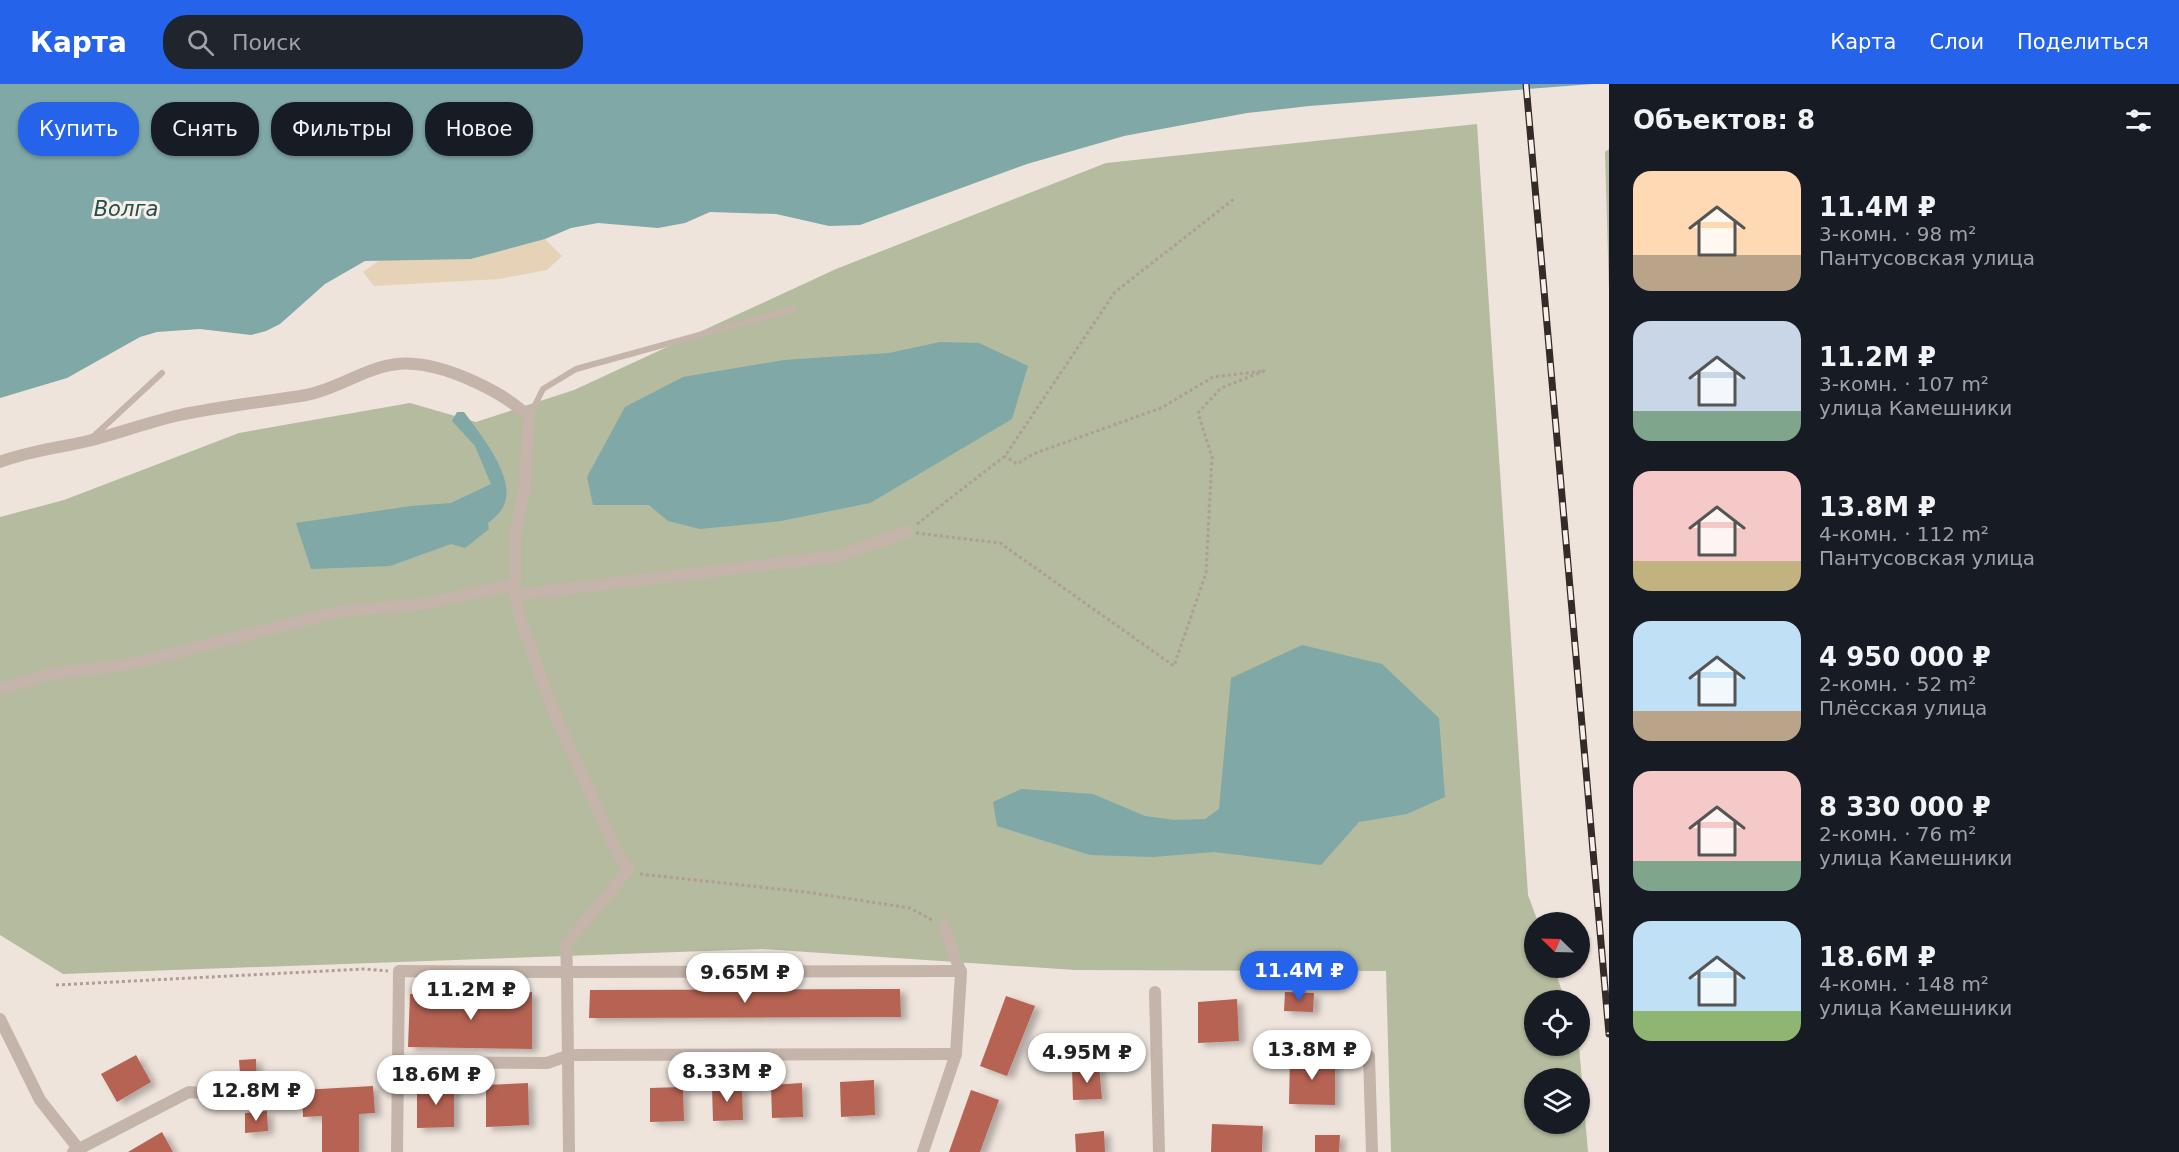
<!DOCTYPE html>
<html lang="ru">
<head>
<meta charset="utf-8">
<style>
  :root { --surface:#171b24; --page:#20242c; --text:#f1f3f6; --muted:#9ea1a6; --accent:#2563eb }
  body { margin:0; font-family:"DejaVu Sans",sans-serif; background:var(--page); color:var(--text); height:100vh; display:flex; flex-direction:column; font-size:22px; white-space:nowrap }
  * { box-sizing:border-box; margin:0 }
  p { font-size:20px; color:var(--muted) }
  .icon { flex:none; width:33px; height:33px; fill:none; stroke:currentColor; stroke-width:2; stroke-linecap:round; stroke-linejoin:round }
  .map { position:relative; flex:1; overflow:hidden }
  .sheet { display:flex; flex-direction:column; background:var(--surface); width:570px }
  .sheet>* { flex:none }
  .top-card { position:absolute; left:18px; top:18px; width:570px; height:54px; display:flex; gap:12px }
  .needle { width:39px; rotate:293deg }
  .buttons { position:absolute; left:1524px; top:828px; display:grid; gap:12px }
  .buttons a { display:grid; place-items:center; width:66px; height:66px; border-radius:50%; background:var(--surface); box-shadow:0 2px 4px #0004; font-size:30px }
  .price { position:absolute; translate:-50% -51px; padding:0 14px; border-radius:21px; background:#fff; color:#222; font-size:20px; line-height:39px; filter:drop-shadow(0 2px 3px #0008) }
  .price::after { content:''; position:absolute; left:50%; top:36px; width:18px; height:14px; margin-left:-9px; background:inherit; clip-path:polygon(0 0,100% 0,50% 100%) }
  .price.current { background:var(--accent); color:#fff }
  ul { padding:0; list-style:none }
  li { display:flex; align-items:center; gap:18px; height:150px; padding:0 24px }
  li span { display:grid; place-items:center; flex:none; width:168px; height:120px; border-radius:18px; color:#555 }
  li>.icon { margin-inline-start:auto }
  span .icon { width:72px; height:72px; fill:#fffc; stroke-width:1 }
  li b { font-size:26px }
  h2 { display:flex; justify-content:space-between; align-items:center; height:72px; padding:0 24px; font-size:26px }
  .pill { padding:0 21px; border-radius:24px; background:var(--surface); box-shadow:0 2px 4px #0004; font-size:21px; line-height:54px }
  .pill.current { background:var(--accent); color:#fff }
  header { display:flex; align-items:center; gap:36px; box-sizing:border-box; height:84px; padding:0 30px; background:var(--accent); color:#fff }
  header strong { font-size:28px }
  nav { display:flex; gap:33px; margin-inline-start:auto; font-size:21px }
  .search { width:420px; height:54px; background:var(--page); display:flex; align-items:center; gap:15px; box-sizing:border-box; padding:0 21px; border-radius:24px; color:var(--muted); font-size:22px }
  main { display:flex; flex:1; min-height:0 }
  .map>svg:first-child { display:block }
  .green { fill:#b4bb9e; fill-rule:evenodd }
  .sand { fill:#e6d2b7 }
  .water { fill:#7fa8a6 }
  .building { fill:#b66352; filter:url(#shadow) }
  .lines { fill:none; stroke-linecap:round; stroke-linejoin:round }
  .path { stroke:#b09e94; stroke-width:3; stroke-dasharray:3 3; stroke-linecap:butt }
  .service { stroke:#c5b4aa; stroke-width:6 }
  .minor { stroke:#c5b4aa; stroke-width:12 }
  .rail-casing { stroke:#332b28; stroke-width:7 }
  .rail { stroke:#f7efe8; stroke-width:4.5; stroke-dasharray:14; stroke-linecap:butt }
  .labels { text-anchor:middle; dominant-baseline:central; stroke-width:6; stroke-linejoin:round; paint-order:stroke }
  .water-label { font-size:21px; font-style:italic; fill:#234f4e; stroke:#f7efe8 }
</style>
</head>
<body>
<header>
<strong>Карта</strong>
<div class="search"><svg class="icon" aria-label="search" viewBox="0 0 24 24"><circle cx="10" cy="10" r="6"/><path d="M15 15l6 6"/></svg>Поиск</div>
<nav><a>Карта</a><a>Слои</a><a>Поделиться</a></nav>
</header>
<main>
<div class="map">
<svg width="1609" height="1068" viewBox="0 0 1609 1068">
  <defs>
    <filter id="shadow"><feDropShadow dx="6" dy="3.5" stdDeviation="3" flood-color="#0004"/></filter>
  </defs>
  <rect width="100%" height="100%" fill="#eee4dc"/>
  <g class="green">
    <path d="M 1477,40 L 1528,811 L 1538,838 L 1534,838 L 1534,884 L 1554,884 L 1565,916 L 1534,916 L 1534,962 L 1579,962 L 1588,1068 L 1391,1068 L 1386,887 L 1075,886 L 763,865 L 63,890 L 0,851 L 0,433 L 64,416 L 239,349 L 410,319 L 476,338 L 574,306 L 836,185 L 1106,79 ZM 1534,994 L 1580,994 L 1580,1040 L 1534,1040 Z"/>
    <path d="M 1609,65 L 1609,207 L 1605,68 Z"/>
  </g>
  <path class="sand" d="M 545,155 L 562,172 L 547,186 L 499,195 L 374,202 L 363,188 L 381,175 L 471,175 Z"/>
  <g class="water">
    <path d="M 0,0 L 1593,0 L 1309,22 L 1247,29 L 1124,52 L 1027,80 L 860,141 L 829,142 L 776,130 L 710,128 L 685,139 L 658,144 L 598,139 L 571,144 L 545,155 L 471,175 L 365,177 L 325,200 L 280,240 L 266,247 L 251,251 L 200,245 L 157,248 L 140,253 L 67,294 L 0,314 Z"/>
    <path d="M 940,258 L 979,259 L 1028,282 L 1012,335 L 870,419 L 781,437 L 700,445 L 668,437 L 649,421 L 593,421 L 587,393 L 625,323 L 683,293 L 784,276 L 889,269 Z"/>
    <path d="M 457,328 L 464,328 C 480,350 520,397 502,425 C 499,430 493,435 488,439 L 489,445 L 465,464 L 451,460 L 390,482 L 311,485 L 296,439 L 411,422 L 451,419 L 491,400 L 475,362 L 452,337 Z"/>
    <path d="M 1302,561 L 1382,580 L 1439,634 L 1445,713 L 1407,730 L 1359,738 L 1321,781 L 1214,768 L 1153,773 L 1090,771 L 997,742 L 993,718 L 1021,705 L 1093,710 L 1145,732 L 1175,736 L 1205,735 L 1219,725 L 1231,594 Z"/>
  </g>
  <g class="building">
    <path d="M 900,905 L 901,933 L 589,934 L 590,906 Z"/>
    <path d="M 532,908 L 532,965 L 408,963 L 410,910 Z"/>
    <path d="M 1285,908 L 1314,909 L 1313,928 L 1284,927 Z"/>
    <path d="M 1006,912 L 1035,922 L 1007,992 L 980,982 Z"/>
    <path d="M 1237,915 L 1239,957 L 1198,959 L 1198,918 Z"/>
    <path d="M 136,971 L 151,998 L 117,1018 L 101,990 Z"/>
    <path d="M 1335,973 L 1335,1021 L 1289,1020 L 1290,974 Z"/>
    <path d="M 256,975 L 257,1001 L 241,1002 L 239,976 Z"/>
    <path d="M 1099,983 L 1102,1015 L 1073,1016 L 1072,984 Z"/>
    <path d="M 874,996 L 875,1031 L 841,1033 L 840,998 Z"/>
    <path d="M 528,999 L 529,1041 L 486,1043 L 486,1001 Z"/>
    <path d="M 802,999 L 803,1033 L 772,1034 L 771,1001 Z"/>
    <path d="M 454,1001 L 454,1043 L 417,1044 L 417,1002 Z"/>
    <path d="M 373,1002 L 375,1029 L 359,1030 L 359,1068 L 322,1068 L 322,1032 L 303,1033 L 302,1006 Z"/>
    <path d="M 742,1002 L 743,1036 L 713,1037 L 712,1003 Z"/>
    <path d="M 683,1003 L 684,1037 L 650,1038 L 650,1004 Z"/>
    <path d="M 971,1006 L 999,1016 L 980,1068 L 949,1068 Z"/>
    <path d="M 267,1027 L 268,1047 L 245,1049 L 245,1029 Z"/>
    <path d="M 1212,1040 L 1263,1042 L 1262,1068 L 1211,1068 Z"/>
    <path d="M 1104,1047 L 1105,1068 L 1076,1068 L 1075,1050 Z"/>
    <path d="M 162,1048 L 173,1068 L 128,1068 Z"/>
    <path d="M 1315,1051 L 1340,1051 L 1339,1068 L 1315,1068 Z"/>
  </g>
  <g class="lines">
    <g class="path">
      <path d="M 917,440 L 1005,372 L 1115,208 L 1234,115"/>
      <path d="M 916,449 L 1000,459 L 1174,582 L 1206,489 L 1212,373 L 1198,329 L 1221,304 L 1264,287 L 1213,293 L 1161,324 L 1033,370 L 1017,380 L 1005,372"/>
      <path d="M 640,790 L 806,808 L 910,824 L 934,837"/>
      <path d="M 56,901 L 364,885 L 388,887"/>
    </g>
    <g class="service">
      <path d="M 529,333 L 543,305 L 576,285 L 793,225"/>
      <path d="M 94,352 L 162,289"/>
    </g>
    <g class="minor">
      <path d="M 0,378 C 28,367 59,364 88,357 C 119,349 149,338 180,331 C 222,322 264,318 306,311 C 343,304 376,275 415,280 C 450,283 504,308 529,333 L 525,402 L 515,451 L 515,511 L 520,534 L 553,626 L 618,771 L 629,785 L 566,860 L 567,888 L 961,887"/>
      <path d="M 515,511 L 839,472 L 906,448"/>
      <path d="M 0,605 L 51,590 L 131,580 L 341,527 L 423,520 L 513,501"/>
      <path d="M 1155,908 L 1159,1068"/>
      <path d="M 0,935 L 40,1016 L 81,1068"/>
      <path d="M 1369,972 L 1372,1068"/>
      <path d="M 398,978 L 547,979 L 570,971 L 956,970"/>
      <path d="M 73,1068 L 189,1008 L 238,1012"/>
      <path d="M 397,1068 L 399,887 L 567,888 L 569,1068"/>
      <path d="M 923,1068 L 956,970 L 961,889 L 944,842"/>
    </g>
    <defs>
      <path id="rail" d="M 1526,0 L 1609,950"/>
    </defs>
    <use href="#rail" class="rail-casing"/>
    <use href="#rail" class="rail"/>
  </g>
  <g class="labels">
    <g class="water-label">
      <text x="126" y="125">Волга</text>
    </g>
  </g>
</svg>
<div class="buttons">
<a><svg class="needle" viewBox="-14 -14 28 28"><path d="M0-13l5 13h-10z" fill="#e53935"/><path d="M0 13l5-13h-10z" fill="#9ea1a6"/></svg></a>
<a><svg class="icon" aria-label="locate" viewBox="0 0 24 24"><circle cx="12" cy="12" r="6"/><path d="M12 2v4M12 18v4M2 12h4M18 12h4"/></svg></a>
<a><svg class="icon" aria-label="layers" viewBox="0 0 24 24"><path d="M12 4l9 5-9 5-9-5zM3 14l9 5 9-5"/></svg></a>
</div>
<b class="price current" style="left:1299px;top:918px">11.4M ₽</b>
<b class="price" style="left:745px;top:920px">9.65M ₽</b>
<b class="price" style="left:471px;top:937px">11.2M ₽</b>
<b class="price" style="left:1312px;top:997px">13.8M ₽</b>
<b class="price" style="left:1087px;top:1000px">4.95M ₽</b>
<b class="price" style="left:727px;top:1019px">8.33M ₽</b>
<b class="price" style="left:436px;top:1022px">18.6M ₽</b>
<b class="price" style="left:256px;top:1038px">12.8M ₽</b>
<div class="top-card">
<a class="pill current">Купить</a>
<a class="pill">Снять</a>
<a class="pill">Фильтры</a>
<a class="pill">Новое</a>
</div>
</div>
<section class="sheet">
<h2>Объектов: 8<svg class="icon" aria-label="filters" viewBox="0 0 24 24"><path d="M4 7h16M4 17h16"/><circle cx="9" cy="7" r="2"/><circle cx="15" cy="17" r="2"/></svg></h2>
<ul>
<li><span style="background:linear-gradient(#ffd9b3 70%,#b9a48a 0)"><svg class="icon" aria-label="home" viewBox="0 0 24 24"><path d="M3 11l9-7 9 7M6 9v11h12V9"/></svg></span><div><b>11.4M ₽</b><p>3-комн. · 98 m²</p><p>Пантусовская улица</p></div></li>
<li><span style="background:linear-gradient(#c9d6e8 75%,#7fa58c 0)"><svg class="icon" aria-label="home" viewBox="0 0 24 24"><path d="M3 11l9-7 9 7M6 9v11h12V9"/></svg></span><div><b>11.2M ₽</b><p>3-комн. · 107 m²</p><p>улица Камешники</p></div></li>
<li><span style="background:linear-gradient(#f6c9c9 75%,#c2b280 0)"><svg class="icon" aria-label="home" viewBox="0 0 24 24"><path d="M3 11l9-7 9 7M6 9v11h12V9"/></svg></span><div><b>13.8M ₽</b><p>4-комн. · 112 m²</p><p>Пантусовская улица</p></div></li>
<li><span style="background:linear-gradient(#bfe0f5 75%,#b9a48a 0)"><svg class="icon" aria-label="home" viewBox="0 0 24 24"><path d="M3 11l9-7 9 7M6 9v11h12V9"/></svg></span><div><b>4 950 000 ₽</b><p>2-комн. · 52 m²</p><p>Плёсская улица</p></div></li>
<li><span style="background:linear-gradient(#f6c9c9 75%,#7fa58c 0)"><svg class="icon" aria-label="home" viewBox="0 0 24 24"><path d="M3 11l9-7 9 7M6 9v11h12V9"/></svg></span><div><b>8 330 000 ₽</b><p>2-комн. · 76 m²</p><p>улица Камешники</p></div></li>
<li><span style="background:linear-gradient(#bfe0f5 75%,#8fb573 0)"><svg class="icon" aria-label="home" viewBox="0 0 24 24"><path d="M3 11l9-7 9 7M6 9v11h12V9"/></svg></span><div><b>18.6M ₽</b><p>4-комн. · 148 m²</p><p>улица Камешники</p></div></li>
</ul>
</section>
</main>
</body>
</html>
